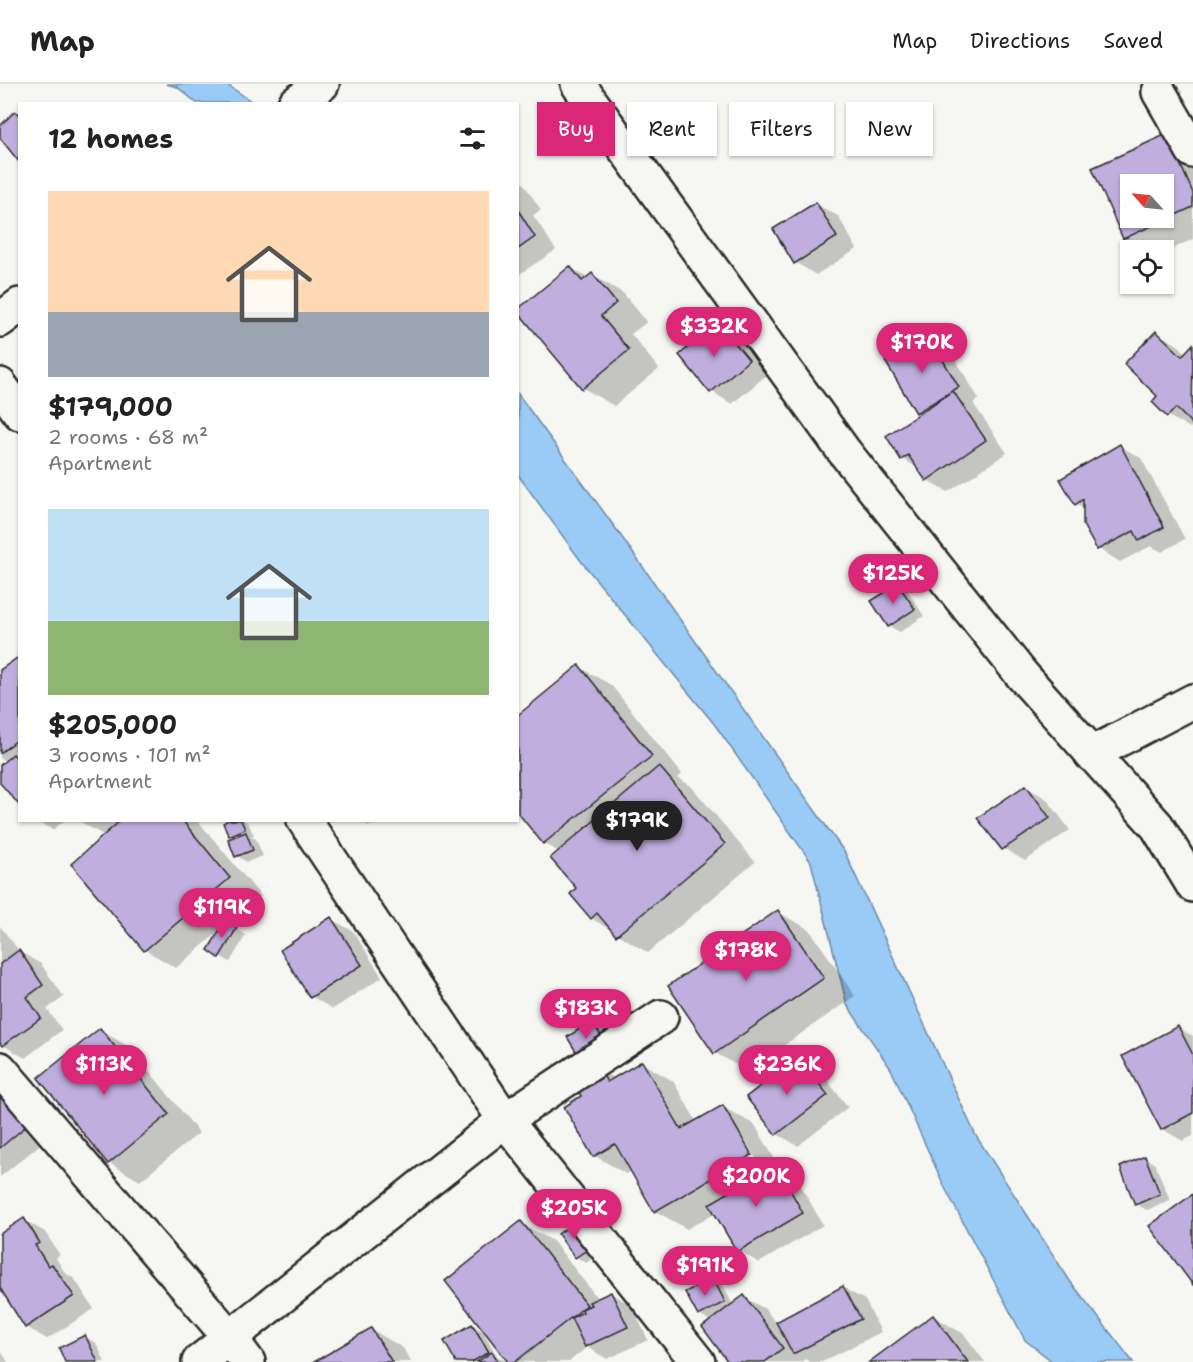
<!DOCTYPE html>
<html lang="en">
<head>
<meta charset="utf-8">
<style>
  :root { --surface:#fff; --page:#f6f6f6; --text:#222; --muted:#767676; --line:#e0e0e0; --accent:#db2777 }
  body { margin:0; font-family:"Shantell Sans",sans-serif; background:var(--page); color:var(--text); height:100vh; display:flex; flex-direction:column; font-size:22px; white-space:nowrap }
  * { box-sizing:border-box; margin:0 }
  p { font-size:20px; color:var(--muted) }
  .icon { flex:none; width:33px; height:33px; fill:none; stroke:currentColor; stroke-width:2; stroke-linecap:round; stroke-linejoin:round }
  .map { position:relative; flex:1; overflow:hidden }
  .panel { position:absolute; left:18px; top:18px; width:501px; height:720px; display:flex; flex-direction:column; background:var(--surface); border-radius:0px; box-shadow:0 2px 4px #0004 }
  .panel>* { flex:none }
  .hud { position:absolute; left:537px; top:18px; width:566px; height:54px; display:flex; gap:12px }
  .needle { width:39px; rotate:297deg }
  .tools { position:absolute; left:1120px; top:90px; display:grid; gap:12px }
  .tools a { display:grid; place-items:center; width:54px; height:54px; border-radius:0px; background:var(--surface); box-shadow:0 2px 4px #0004; font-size:30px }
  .price { position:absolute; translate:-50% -51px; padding:0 14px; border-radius:21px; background:var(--accent); color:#fff; font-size:20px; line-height:39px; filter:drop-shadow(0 2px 3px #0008) }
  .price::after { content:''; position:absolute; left:50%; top:36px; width:18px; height:14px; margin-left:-9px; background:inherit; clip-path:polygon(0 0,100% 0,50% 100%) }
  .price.active { background:#222; color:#fff }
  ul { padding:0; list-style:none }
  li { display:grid; align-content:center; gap:12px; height:318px; padding:0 30px }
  li span { display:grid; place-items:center; height:186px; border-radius:0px; color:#555 }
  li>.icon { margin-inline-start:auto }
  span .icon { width:108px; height:108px; fill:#fffc; stroke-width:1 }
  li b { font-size:26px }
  h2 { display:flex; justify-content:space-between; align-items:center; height:72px; padding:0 30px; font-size:26px }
  .chip { padding:0 21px; border-radius:0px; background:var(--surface); box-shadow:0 2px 4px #0004; font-size:21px; line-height:54px }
  .chip.active { background:var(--accent); color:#fff }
  header { display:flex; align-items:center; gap:36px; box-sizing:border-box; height:84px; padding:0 30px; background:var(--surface); border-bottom:2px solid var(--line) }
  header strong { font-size:28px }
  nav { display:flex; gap:33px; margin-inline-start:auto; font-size:21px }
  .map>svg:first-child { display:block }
  .water { fill:#9acbf6; stroke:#6e8ba5; stroke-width:1.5 }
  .shadow { fill:#0003; fill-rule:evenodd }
  .building { fill:#bfaede; stroke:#2b2b2b; stroke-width:1.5; fill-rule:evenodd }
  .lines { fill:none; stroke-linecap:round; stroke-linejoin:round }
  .street-casing { stroke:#2b2b2b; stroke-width:38 }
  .secondary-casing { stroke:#2b2b2b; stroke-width:38 }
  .street { stroke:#f6f6f2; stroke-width:33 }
  .secondary { stroke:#f6f6f2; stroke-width:33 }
</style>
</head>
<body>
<header>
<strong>Map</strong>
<nav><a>Map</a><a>Directions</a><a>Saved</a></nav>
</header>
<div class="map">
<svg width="1193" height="1278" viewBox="0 0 1193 1278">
  <rect width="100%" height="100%" fill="#f6f6f2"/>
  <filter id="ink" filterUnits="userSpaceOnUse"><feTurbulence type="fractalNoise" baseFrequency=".0167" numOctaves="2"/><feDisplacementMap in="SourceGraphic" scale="12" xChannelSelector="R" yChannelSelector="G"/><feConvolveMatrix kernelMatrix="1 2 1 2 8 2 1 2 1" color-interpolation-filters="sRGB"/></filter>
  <g filter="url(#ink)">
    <g class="water">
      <path d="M 166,0 L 226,0 L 254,19 L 197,19 L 177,3 Z"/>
      <path d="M 518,310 L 616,445 L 845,769 L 976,1052 L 1070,1197 L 1133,1278 L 1053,1278 L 1025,1256 L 945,1104 L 891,985 L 847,921 L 811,778 L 715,641 L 581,477 L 518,391 Z"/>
    </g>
    <g class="shadow">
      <path d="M 1193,67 L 1193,155 L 1164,169 L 1164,166 L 1146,166 L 1125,154 L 1094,85 ZM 1131,100 L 1164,100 L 1164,134 L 1131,134 Z"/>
      <path d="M 518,96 L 523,99 L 541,126 L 533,131 L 556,166 L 518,191 Z"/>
      <path d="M 816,120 L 838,132 L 857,165 L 816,191 L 795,178 Z"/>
      <path d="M 570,183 L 588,194 L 592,191 L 623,209 L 647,238 L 631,250 L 659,285 L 614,322 L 583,304 Z"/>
      <path d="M 718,240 L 739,252 L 769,289 L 732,320 L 711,307 Z"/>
      <path d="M 1157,249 L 1178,261 L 1186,269 L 1193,262 L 1193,341 L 1190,344 L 1168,332 L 1154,317 L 1159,312 Z"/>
      <path d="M 928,253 L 949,265 L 979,315 L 973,319 L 1007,369 L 948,408 L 927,396 L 919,384 L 902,375 L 921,330 L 917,328 Z"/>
      <path d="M 1120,362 L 1141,374 L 1185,455 L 1162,468 L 1151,462 L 1120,478 L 1099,465 L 1085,440 L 1084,425 L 1076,420 Z"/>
      <path d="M 898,501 L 908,507 L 924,532 L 900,548 L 889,542 Z"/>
      <path d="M 20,574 L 20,720 L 0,696 L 0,683 L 6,678 L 0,674 L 0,588 Z"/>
      <path d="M 579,583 L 611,601 L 682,690 L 678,694 L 691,702 L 755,778 L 648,869 L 591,834 L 559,768 L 544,759 L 518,726 L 518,633 Z"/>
      <path d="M 1026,703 L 1047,715 L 1070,746 L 1025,777 L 1003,764 Z"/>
      <path d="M 36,736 L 65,736 L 53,746 Z"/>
      <path d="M 77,736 L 197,736 L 261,812 L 228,840 L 246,851 L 230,878 L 210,866 L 221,846 L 176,884 L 145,866 L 105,752 Z"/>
      <path d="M 231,736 L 244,736 L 248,739 L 254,751 L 251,752 L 256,755 L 263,772 L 247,778 L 237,772 L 235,754 L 230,751 Z"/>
      <path d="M 359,736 L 379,736 L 369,742 Z"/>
      <path d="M 778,828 L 810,846 L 855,912 L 747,987 L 715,969 Z"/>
      <path d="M 331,835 L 353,847 L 382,893 L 333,925 L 312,913 Z"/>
      <path d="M 0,842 L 20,868 L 41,880 L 64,913 L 47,925 L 62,946 L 25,974 L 3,961 L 0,957 Z"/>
      <path d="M 592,939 L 603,945 L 614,964 L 591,979 Z"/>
      <path d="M 1178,944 L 1193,952 L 1193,1052 L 1183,1057 L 1162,1045 Z"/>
      <path d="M 100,946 L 131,964 L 199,1049 L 140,1097 L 109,1079 Z"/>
      <path d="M 798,975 L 820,987 L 848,1023 L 798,1062 L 777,1050 Z"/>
      <path d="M 642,979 L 673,997 L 697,1038 L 723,1023 L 755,1041 L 781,1086 L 797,1095 L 823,1141 L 759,1179 L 738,1166 L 716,1128 L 687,1145 L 655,1127 L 632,1087 L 626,1090 L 595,1072 L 566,1023 L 583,1013 L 599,986 L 615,995 ZM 737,1048 L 740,1048 L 757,1076 L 754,1078 Z"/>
      <path d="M 0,1002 L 52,1051 L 0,1093 Z"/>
      <path d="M 1145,1074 L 1155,1080 L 1170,1116 L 1147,1126 L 1136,1120 Z"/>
      <path d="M 24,1136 L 45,1148 L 60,1171 L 56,1174 L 65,1189 L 74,1194 L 94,1225 L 47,1255 L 26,1243 L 0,1202 L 0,1152 Z"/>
      <path d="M 521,1139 L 553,1157 L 598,1215 L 611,1209 L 632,1222 L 648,1256 L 607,1275 L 587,1263 L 569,1278 L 510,1278 Z"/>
      <path d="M 560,1150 L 600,1169 L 586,1179 L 576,1173 Z"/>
      <path d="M 712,1195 L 723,1201 L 733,1221 L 744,1213 L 765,1225 L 776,1239 L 843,1204 L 865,1216 L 881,1248 L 822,1278 L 810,1278 L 805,1275 L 802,1278 L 730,1278 L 711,1238 L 699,1231 Z"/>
      <path d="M 933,1232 L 964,1250 L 985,1278 L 872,1278 Z"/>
      <path d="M 472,1241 L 483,1247 L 497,1272 L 507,1278 L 458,1278 Z"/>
      <path d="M 371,1245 L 403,1264 L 411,1278 L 317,1278 Z"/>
      <path d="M 85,1253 L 96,1259 L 105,1278 L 67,1278 Z"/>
      <path d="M 0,1266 L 8,1278 L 0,1278 Z"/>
    </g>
    <g class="building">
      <path d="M 15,27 L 20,31 L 20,79 L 0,54 L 0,42 Z"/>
      <path d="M 1167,50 L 1193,109 L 1193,123 L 1123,155 L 1092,84 ZM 1131,100 L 1164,100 L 1164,134 L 1131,134 Z"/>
      <path d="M 816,118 L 837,153 L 794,180 L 773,145 Z"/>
      <path d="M 518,126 L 535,153 L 518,165 Z"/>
      <path d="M 570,182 L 582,197 L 592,189 L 616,219 L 601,232 L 629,266 L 582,305 L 518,228 L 518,225 Z"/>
      <path d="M 718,238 L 749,276 L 710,309 L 679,271 Z"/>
      <path d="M 1156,247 L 1182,272 L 1193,260 L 1192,340 L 1176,324 L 1167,333 L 1152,318 L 1157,312 L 1124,280 Z"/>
      <path d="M 928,251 L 959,303 L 916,329 L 885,277 Z"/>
      <path d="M 953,307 L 986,356 L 926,397 L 908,371 L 901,376 L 886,352 Z"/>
      <path d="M 1120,360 L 1164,443 L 1139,457 L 1134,447 L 1097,466 L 1083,441 L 1083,415 L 1075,421 L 1060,395 Z"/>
      <path d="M 898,500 L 915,525 L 888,543 L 871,517 Z"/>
      <path d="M 20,572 L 20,654 L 0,669 L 0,586 Z"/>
      <path d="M 579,581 L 652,672 L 543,760 L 518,729 L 518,631 Z"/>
      <path d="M 13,670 L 20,677 L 20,722 L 0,699 L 0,681 Z"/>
      <path d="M 659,682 L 725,760 L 616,852 L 597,829 L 591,835 L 570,810 L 576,804 L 550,774 Z"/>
      <path d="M 1026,701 L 1050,734 L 1002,766 L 977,734 Z"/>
      <path d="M 121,736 L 182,736 L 230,794 L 144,867 L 71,780 Z"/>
      <path d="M 228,736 L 241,736 L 245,745 L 229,752 L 223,739 Z"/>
      <path d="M 246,748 L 253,766 L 235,773 L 228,755 Z"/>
      <path d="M 778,826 L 824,894 L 714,970 L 668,902 Z"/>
      <path d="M 331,833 L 362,881 L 310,914 L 280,866 Z"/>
      <path d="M 225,837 L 237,844 L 219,874 L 208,866 Z"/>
      <path d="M 19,866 L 43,901 L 27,913 L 41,934 L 2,962 L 0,959 L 0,880 Z"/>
      <path d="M 592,937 L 605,958 L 580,974 L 567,953 Z"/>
      <path d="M 1178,942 L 1193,971 L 1193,1029 L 1161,1046 L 1122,972 Z"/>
      <path d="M 100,944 L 169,1030 L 108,1080 L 38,994 Z"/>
      <path d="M 798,973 L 828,1011 L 776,1051 L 746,1013 Z"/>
      <path d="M 642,977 L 681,1045 L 723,1021 L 752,1071 L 654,1128 L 615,1060 L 593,1073 L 564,1023 L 581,1012 L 574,999 L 599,984 L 607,998 Z"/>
      <path d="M 0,1000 L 31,1038 L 0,1064 Z"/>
      <path d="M 1145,1072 L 1160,1110 L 1135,1121 L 1120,1083 Z"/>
      <path d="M 776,1081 L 803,1129 L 737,1168 L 709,1120 Z"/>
      <path d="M 1193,1110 L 1193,1201 L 1149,1142 Z"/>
      <path d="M 24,1134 L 40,1159 L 35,1161 L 48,1182 L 52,1180 L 74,1212 L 25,1244 L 0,1204 L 0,1150 Z"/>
      <path d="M 521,1137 L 587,1221 L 515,1278 L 508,1278 L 445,1197 Z"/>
      <path d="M 574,1139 L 591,1163 L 575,1174 L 558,1150 Z"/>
      <path d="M 713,1194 L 725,1218 L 698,1232 L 685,1208 Z"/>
      <path d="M 843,1202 L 861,1235 L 793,1270 L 776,1238 Z"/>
      <path d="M 611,1208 L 628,1243 L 585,1263 L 571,1234 L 583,1228 L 582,1225 L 591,1221 L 589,1218 Z"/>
      <path d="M 744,1211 L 783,1264 L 765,1278 L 728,1278 L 702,1243 Z"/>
      <path d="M 933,1231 L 968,1278 L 869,1278 Z"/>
      <path d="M 472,1240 L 489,1268 L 472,1278 L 456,1278 L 444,1257 Z"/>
      <path d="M 371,1244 L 392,1278 L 314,1278 Z"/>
      <path d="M 85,1251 L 98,1278 L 65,1278 L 59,1264 Z"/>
      <path d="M 492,1268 L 499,1278 L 477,1278 Z"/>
    </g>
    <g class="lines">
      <defs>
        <g id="street">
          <path d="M 578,0 L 843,366 L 1022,591 L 1157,742 L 1193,801"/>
          <path d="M 1159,8 L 1193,67"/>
          <path d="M 0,301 L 20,329"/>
          <path d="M 1091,670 L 1193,617"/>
          <path d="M 304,736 L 505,1036 L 698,1278"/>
          <path d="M 0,985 L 231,1255 L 248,1278"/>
          <path d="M 199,1278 L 505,1036 L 661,933"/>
        </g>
        <g id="secondary">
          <path d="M 295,20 L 322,0"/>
          <path d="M 0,236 L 20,221"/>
        </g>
      </defs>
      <use href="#street" class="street-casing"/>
      <use href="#secondary" class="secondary-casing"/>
      <use href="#street" class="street"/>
      <use href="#secondary" class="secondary"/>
    </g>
  </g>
</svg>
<div class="tools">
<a><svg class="needle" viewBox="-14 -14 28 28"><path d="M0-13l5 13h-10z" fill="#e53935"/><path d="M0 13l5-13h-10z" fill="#767676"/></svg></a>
<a><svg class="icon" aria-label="locate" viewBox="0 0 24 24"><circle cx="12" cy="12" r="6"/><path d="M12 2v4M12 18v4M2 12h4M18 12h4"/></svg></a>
</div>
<b class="price" style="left:714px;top:274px">$332K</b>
<b class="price" style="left:922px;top:290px">$170K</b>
<b class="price" style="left:893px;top:521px">$125K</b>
<b class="price active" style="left:637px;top:768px">$179K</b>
<b class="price" style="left:222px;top:855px">$119K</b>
<b class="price" style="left:746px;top:898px">$178K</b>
<b class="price" style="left:586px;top:956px">$183K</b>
<b class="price" style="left:104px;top:1012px">$113K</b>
<b class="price" style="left:787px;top:1012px">$236K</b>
<b class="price" style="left:756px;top:1124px">$200K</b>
<b class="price" style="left:574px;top:1156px">$205K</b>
<b class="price" style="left:705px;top:1213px">$191K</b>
<div class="hud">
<a class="chip active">Buy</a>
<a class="chip">Rent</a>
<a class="chip">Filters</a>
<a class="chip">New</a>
</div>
<section class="panel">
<h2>12 homes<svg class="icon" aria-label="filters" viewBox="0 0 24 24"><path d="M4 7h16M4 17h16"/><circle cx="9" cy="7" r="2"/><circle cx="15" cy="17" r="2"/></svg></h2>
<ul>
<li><span style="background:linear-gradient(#ffd9b3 65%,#9aa5b1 0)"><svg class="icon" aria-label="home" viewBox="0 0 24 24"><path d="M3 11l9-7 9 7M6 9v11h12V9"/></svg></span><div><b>$179,000</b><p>2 rooms · 68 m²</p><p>Apartment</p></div></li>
<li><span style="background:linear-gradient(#bfe0f5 60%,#8fb573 0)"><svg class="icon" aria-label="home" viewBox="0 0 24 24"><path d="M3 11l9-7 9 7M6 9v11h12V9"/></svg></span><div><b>$205,000</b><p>3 rooms · 101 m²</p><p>Apartment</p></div></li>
</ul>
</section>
</div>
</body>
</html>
